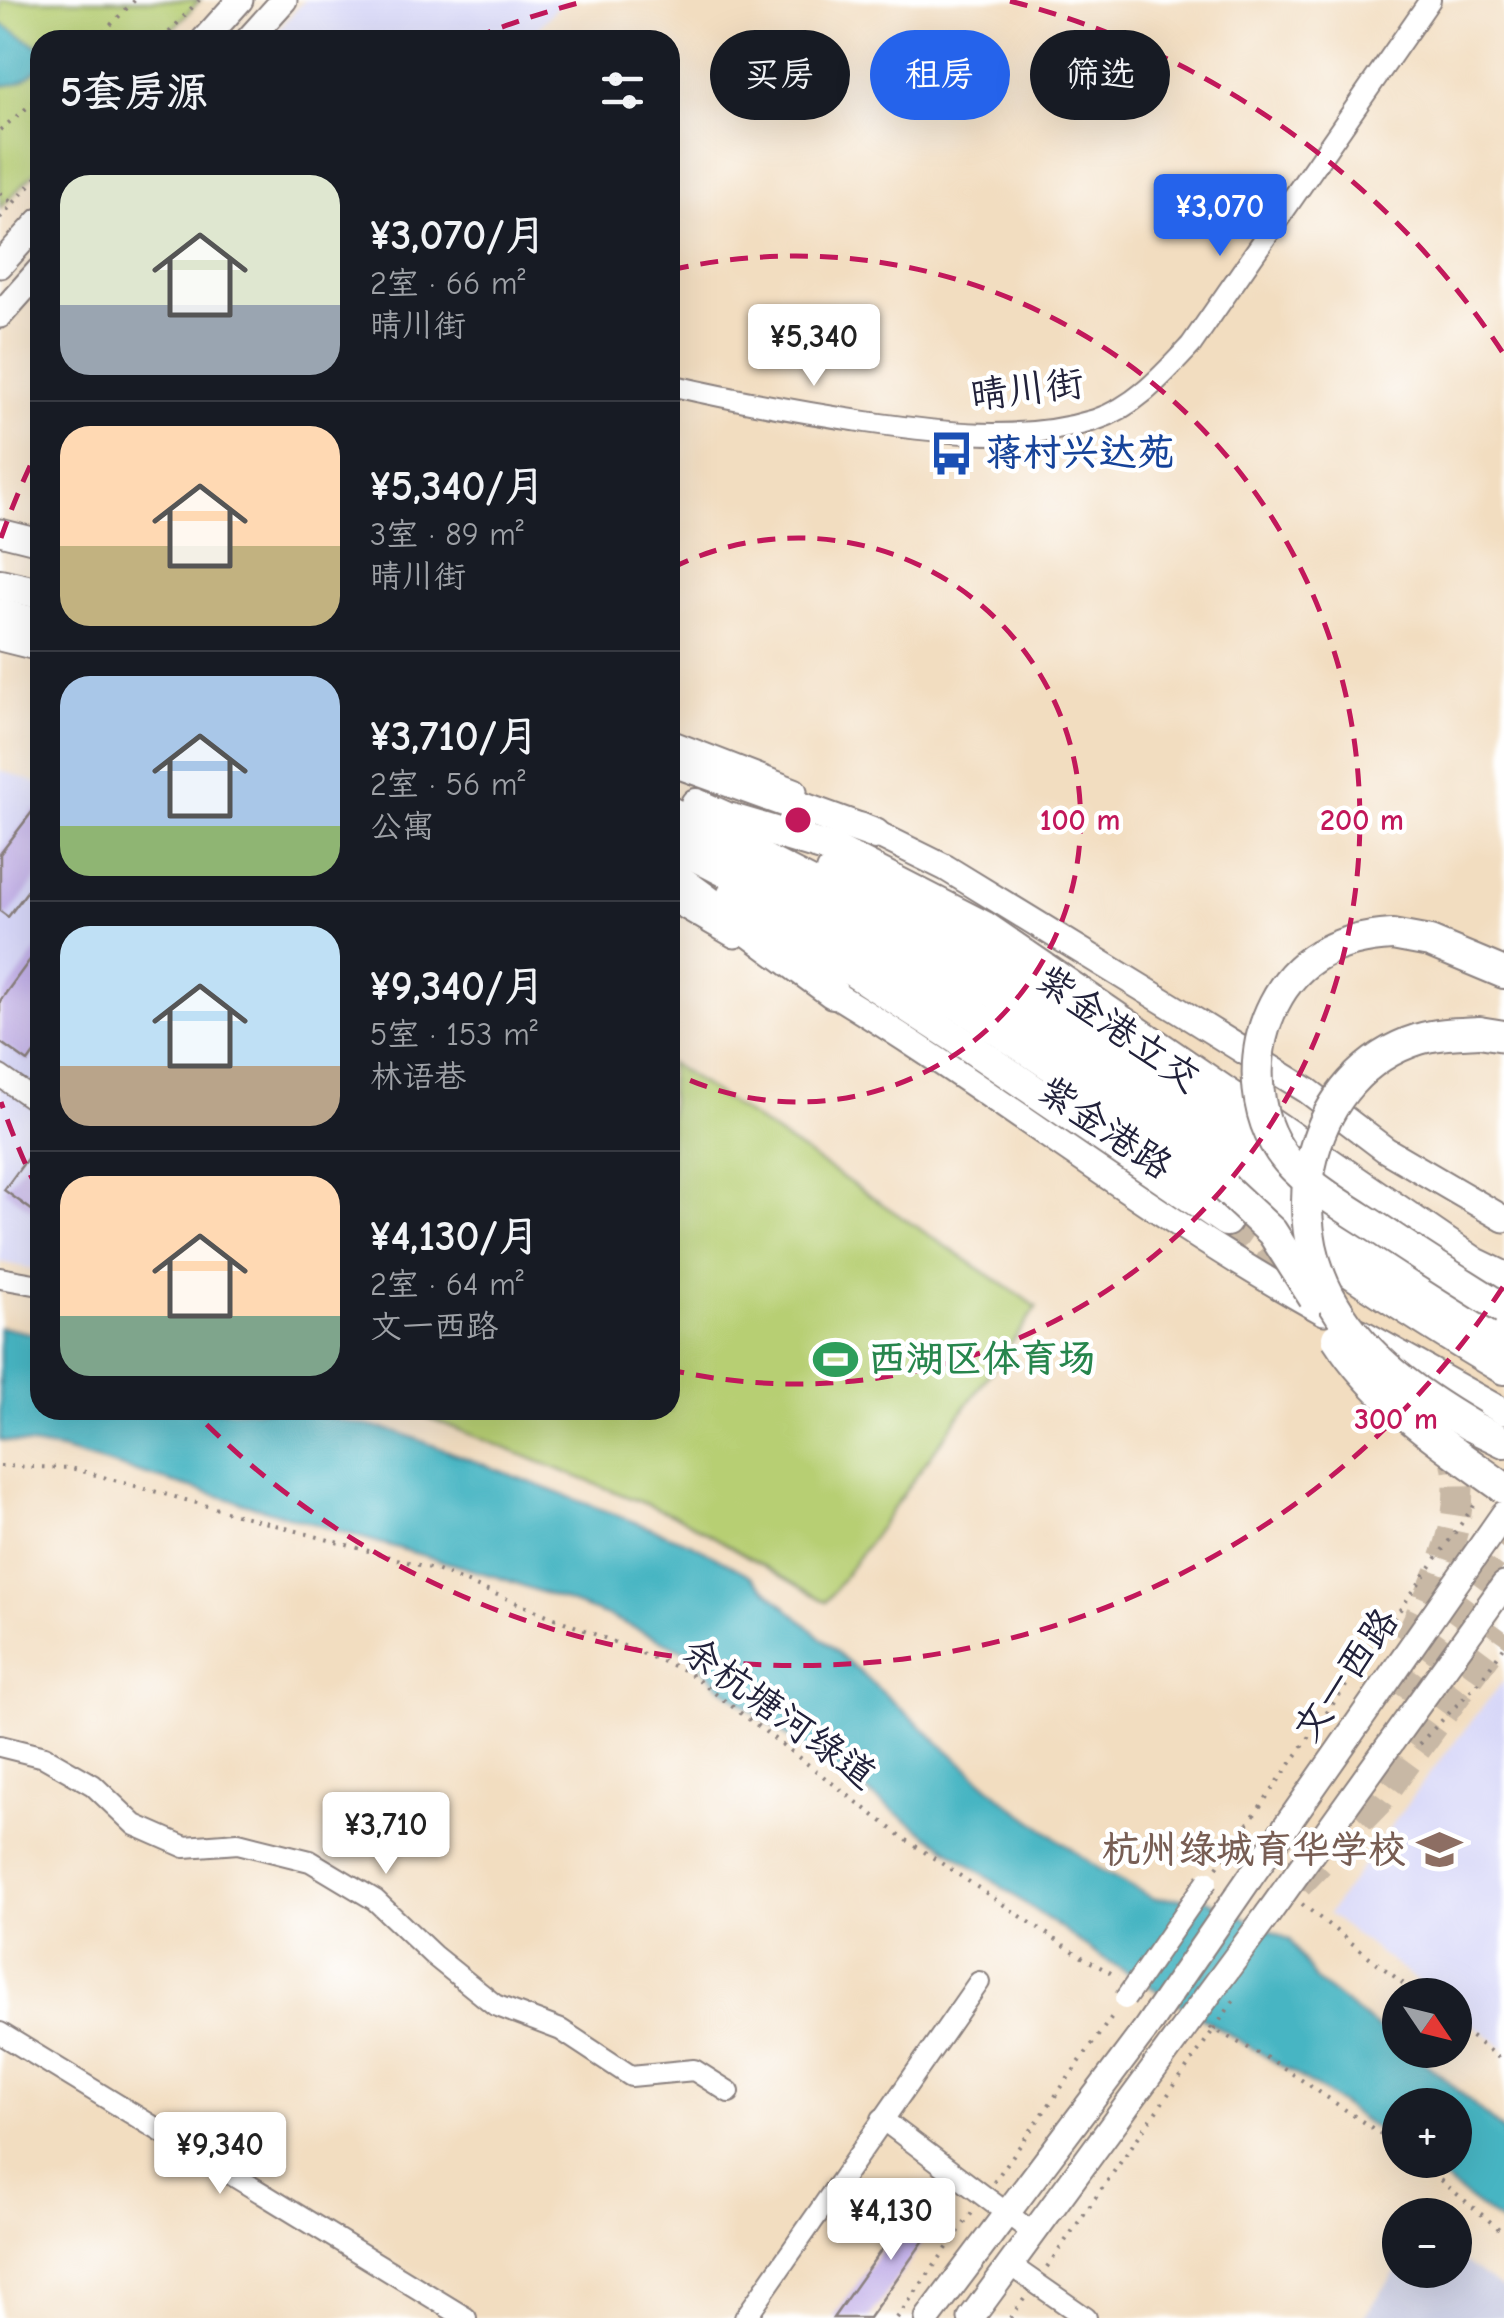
<!DOCTYPE html>
<html lang="zh">
<head>
<meta charset="utf-8">
<style>
  :root { --surface:#171b24; --page:#20242c; --text:#f1f3f6; --muted:#9ea1a6; --line:#363941; --accent:#2563eb }
  body { margin:0; font-family:"Comic Neue","LXGW WenKai TC",sans-serif; background:var(--page); color:var(--text); height:100vh; display:flex; flex-direction:column; font-size:38px; white-space:nowrap }
  * { box-sizing:border-box; margin:0 }
  p { font-size:32px; color:var(--muted) }
  .icon { flex:none; width:55px; height:55px; fill:none; stroke:currentColor; stroke-width:2; stroke-linecap:round; stroke-linejoin:round }
  .map { position:relative; flex:1; overflow:hidden }
  .details { position:absolute; left:30px; top:30px; width:650px; height:1390px; display:flex; flex-direction:column; background:var(--surface); border-radius:30px; box-shadow:0 10px 40px #0002 }
  .details>* { flex:none }
  .top-card { position:absolute; left:710px; top:30px; width:642px; height:90px; display:flex; gap:20px }
  .needle { width:65px; rotate:125deg }
  .fabs { position:absolute; left:1382px; top:1978px; display:grid; gap:20px }
  .fabs a { display:grid; place-items:center; width:90px; height:90px; border-radius:50%; background:var(--surface); box-shadow:0 10px 40px #0002; font-size:50px }
  .price { position:absolute; translate:-50% -85px; padding:0 22px; border-radius:10px; background:#fff; color:#222; font-size:32px; line-height:65px; filter:drop-shadow(0 2px 5px #0008) }
  .price::after { content:''; position:absolute; left:50%; top:60px; width:30px; height:22px; margin-left:-15px; background:inherit; clip-path:polygon(0 0,100% 0,50% 100%) }
  .price.current { background:var(--accent); color:#fff }
  ul { padding:0; list-style:none }
  li { display:flex; align-items:center; gap:30px; height:250px; padding:0 30px }
  li+li { border-top:2px solid var(--line) }
  li span { display:grid; place-items:center; flex:none; width:280px; height:200px; border-radius:30px; color:#555 }
  li>.icon { margin-inline-start:auto }
  span .icon { width:120px; height:120px; fill:#fffc; stroke-width:1 }
  li b { font-size:42px }
  h2 { display:flex; justify-content:space-between; align-items:center; height:120px; padding:0 30px; font-size:42px }
  .pill { padding:0 35px; border-radius:45px; background:var(--surface); box-shadow:0 10px 40px #0002; font-size:35px; line-height:90px }
  .pill.current { background:var(--accent); color:#fff }
  .map>svg:first-child { display:block }
  .built { fill:#d7d7f8 }
  .industrial { fill:#bfc2dd }
  .green { fill:#b7cf73; stroke:#6c7857; stroke-width:2.5 }
  .water { fill:#47b5c3; stroke:#346c7f; stroke-width:2.5 }
  .building { fill:#c2b0e8 }
  .lines { fill:none; stroke-linecap:round; stroke-linejoin:round }
  .highway-tunnel { stroke:#c8b8a5; stroke-width:30; stroke-dasharray:30 15; stroke-linecap:butt }
  .minor-casing { stroke:#8a807e; stroke-width:24 }
  .major-casing { stroke:#8a807e; stroke-width:29 }
  .highway-casing { stroke:#8a807e; stroke-width:34 }
  .path { stroke:#8a807e; stroke-width:4; stroke-dasharray:2.5 8; stroke-linecap:butt }
  .minor { stroke:#fff; stroke-width:20 }
  .major { stroke:#fff; stroke-width:25 }
  .highway { stroke:#fff; stroke-width:30 }
  .minor-bridge-casing { stroke:#8a807e; stroke-width:24; stroke-linecap:butt }
  .major-bridge-casing { stroke:#8a807e; stroke-width:29; stroke-linecap:butt }
  .highway-bridge-casing { stroke:#8a807e; stroke-width:34; stroke-linecap:butt }
  .path-bridge { stroke:#8a807e; stroke-width:4; stroke-dasharray:2.5 8; stroke-linecap:butt }
  .minor-bridge { stroke:#fff; stroke-width:20 }
  .major-bridge { stroke:#fff; stroke-width:25 }
  .highway-bridge { stroke:#fff; stroke-width:30 }
  .ring { fill:none; stroke:#c2185b; stroke-width:5; stroke-dasharray:18 12 }
  .labels { text-anchor:middle; dominant-baseline:central; stroke-width:9; stroke-linejoin:round; paint-order:stroke }
  .street-label { font-size:38px; fill:#22223b; stroke:#fff }
  .transit-label { font-size:38px; font-weight:bold; fill:#164399; stroke:#fff; text-anchor:start }
  .leisure-label { font-size:38px; font-weight:bold; fill:#27864d; stroke:#fff; text-anchor:start }
  .education-label { font-size:38px; font-weight:bold; fill:#785e54; stroke:#fff; text-anchor:end }
  .centre { fill:#c2185b; stroke:#fff; stroke-width:5 }
  .ring-label { font-size:30px; text-anchor:middle; font-weight:bold; fill:#c2185b; stroke:#fff; stroke-width:9; stroke-linejoin:round; paint-order:stroke }
</style>
</head>
<body>
<div class="map">
<svg width="1504" height="2318" viewBox="0 0 1504 2318">
  <rect width="100%" height="100%" fill="#fff"/>
  <filter id="ink" filterUnits="userSpaceOnUse"><feTurbulence type="fractalNoise" baseFrequency=".01" numOctaves="2"/><feDisplacementMap in="SourceGraphic" scale="20" xChannelSelector="R" yChannelSelector="G"/><feConvolveMatrix kernelMatrix="1 2 1 2 8 2 1 2 1" color-interpolation-filters="sRGB"/></filter>
  <filter id="wash" filterUnits="userSpaceOnUse"><feTurbulence type="fractalNoise" baseFrequency=".0048" numOctaves="4" result="noise"/><feDisplacementMap in="SourceGraphic" scale="40" xChannelSelector="R" yChannelSelector="G"/><feGaussianBlur stdDeviation="2.25" result="paint"/><feColorMatrix in="noise" values="0 0 0 0 0 0 0 0 0 0 0 0 0 0 0 0 0 1.4 0 .05"/><feComposite in="paint" operator="in"/></filter>
  <g filter="url(#wash)">
    <rect width="100%" height="100%" fill="#f2ddc0"/>
    <g class="built">
      <path d="M 305,0 L 564,0 L 527,40 L 269,40 Z"/>
      <path d="M 0,770 L 40,784 L 40,1270 L 0,1262 Z"/>
      <path d="M 1504,1680 L 1504,2048 L 1455,2010 L 1455,1995 L 1435,1995 L 1328,1914 L 1420,1786 Z"/>
    </g>
    <path class="industrial" d="M 1455,2256 L 1504,2290 L 1504,2318 L 1363,2318 L 1400,2266 L 1400,2270 L 1455,2270 Z"/>
    <g class="green">
      <path d="M 0,0 L 200,0 L 162,40 L 40,40 L 40,167 L 0,208 Z"/>
      <path d="M 670,1063 L 1037,1307 L 826,1602 L 681,1518 L 409,1410 L 670,1410 Z"/>
    </g>
    <g class="water">
      <path d="M 0,23 L 39,47 L 40,66 C 29,78 17,87 0,85 Z"/>
      <path d="M 0,1327 L 40,1335 L 40,1410 L 292,1410 L 398,1432 L 692,1544 L 751,1576 L 1003,1799 L 1100,1870 L 1155,1899 L 1203,1898 L 1290,1940 L 1316,1981 L 1400,2045 L 1400,2050 C 1421,2052 1484,2115 1504,2132 L 1504,2225 L 1417,2160 L 1455,2160 L 1455,2105 L 1400,2105 L 1400,2147 L 1323,2091 L 1100,1956 L 763,1719 L 720,1686 L 689,1653 L 608,1616 L 504,1579 L 61,1450 L 0,1440 Z"/>
    </g>
    <g id="blocks">
      <g class="building">
        <path d="M 35,808 L 40,812 L 40,874 L 8,917 L 0,911 L 0,854 Z"/>
        <path d="M 40,946 L 40,1045 L 28,1062 L 0,1042 L 0,1001 Z"/>
        <path d="M 40,1141 L 40,1216 L 4,1190 Z"/>
        <path d="M 921,2195 L 944,2212 L 869,2318 L 833,2318 L 884,2246 L 893,2253 L 909,2229 L 901,2223 Z"/>
      </g>
    </g>
  </g>
  <g filter="url(#ink)">
    <use href="#blocks" fill-opacity="0" stroke="#8a807e" stroke-width="2.5"/>
    <g class="lines">
      <g class="highway-tunnel">
        <path d="M 1226,1221 L 1297,1271"/>
        <path d="M 1408,1641 C 1440,1573 1476,1510 1449,1434"/>
        <path d="M 1394,1692 L 1504,1541"/>
        <path d="M 1298,1884 L 1377,1802 L 1504,1630"/>
      </g>
      <defs>
        <g id="minor">
          <path d="M 670,385 C 735,400 800,412 866,422 C 942,433 1020,443 1095,420 C 1135,407 1163,375 1191,345 L 1430,0"/>
          <path d="M 0,1076 L 40,1104"/>
          <path d="M 0,1278 L 40,1285"/>
          <path d="M 0,1746 L 44,1757 L 93,1785 L 135,1825 L 185,1847 L 238,1843 L 310,1861 L 375,1900 L 433,1955 L 495,2005 L 561,2030 L 631,2076 L 694,2070 L 729,2092"/>
          <path d="M 0,2033 L 466,2318"/>
          <path d="M 882,2119 L 1033,2233"/>
          <path d="M 1010,2265 L 1086,2318"/>
          <path d="M 745,2318 L 979,1982"/>
        </g>
        <g id="major">
          <path d="M 204,40 L 240,0"/>
          <path d="M 248,40 L 284,0"/>
          <path d="M 0,265 L 40,221"/>
          <path d="M 0,315 L 40,270"/>
          <path d="M 0,532 L 40,542"/>
          <path d="M 0,638 L 40,648"/>
          <path d="M 670,743 L 794,791"/>
          <path d="M 861,826 L 946,868 L 1178,1010 L 1308,1091 L 1386,1150 L 1504,1219"/>
          <path d="M 670,897 L 735,935"/>
          <path d="M 816,983 C 990,1086 1147,1215 1324,1312"/>
          <path d="M 1359,1331 L 1504,1412"/>
          <path d="M 1249,1879 L 1504,1514"/>
          <path d="M 1268,1914 L 1504,1585"/>
          <path d="M 928,2318 L 1144,2031"/>
          <path d="M 971,2318 L 1186,2025"/>
        </g>
        <g id="highway">
          <path d="M 0,584 L 40,593"/>
          <path d="M 0,614 L 40,624"/>
          <path d="M 670,760 L 875,834"/>
          <path d="M 696,804 L 725,817 L 835,850 L 983,926 L 1475,1263 L 1504,1277"/>
          <path d="M 670,812 L 814,885 L 992,991 L 1349,1239 L 1504,1338"/>
          <path d="M 670,843 C 758,888 846,933 929,986 C 1125,1108 1305,1252 1504,1369"/>
          <path d="M 832,872 C 994,956 1141,1061 1290,1165"/>
          <path d="M 670,873 L 833,993"/>
          <path d="M 733,894 L 973,1049 L 1226,1221"/>
          <path d="M 1392,935 L 1430,942 L 1504,973"/>
          <path d="M 1479,1032 L 1504,1036"/>
          <path d="M 1471,1426 L 1504,1442"/>
        </g>
      </defs>
      <use href="#minor" class="minor-casing"/>
      <use href="#major" class="major-casing"/>
      <use href="#highway" class="highway-casing"/>
      <g class="path">
        <path d="M 96,40 L 135,0"/>
        <path d="M 162,40 L 199,0"/>
        <path d="M 0,130 L 40,97"/>
        <path d="M 0,193 L 12,203"/>
        <path d="M 0,218 L 40,174"/>
        <path d="M 0,1466 L 71,1468 L 433,1569 L 686,1671 L 905,1839 L 1082,1957 L 1118,1977"/>
        <path d="M 1419,1744 L 1480,1681 L 1504,1647"/>
        <path d="M 1217,1867 L 1478,1500"/>
        <path d="M 1302,1904 L 1418,1995"/>
        <path d="M 1455,2024 L 1504,2062"/>
        <path d="M 1210,2027 L 1278,2064 L 1400,2147"/>
        <path d="M 1416,2160 L 1504,2233"/>
        <path d="M 994,2182 L 1113,2015"/>
        <path d="M 1047,2267 L 1214,2029"/>
        <path d="M 897,2318 L 974,2210"/>
        <path d="M 1010,2318 L 1024,2299"/>
      </g>
      <use href="#minor" class="minor"/>
      <use href="#major" class="major"/>
      <use href="#highway" class="highway"/>
      <defs>
        <path id="minor-bridge" d="M 1125,1999 L 1207,1881"/>
        <g id="major-bridge">
          <path d="M 1186,2025 L 1268,1914"/>
          <path d="M 1144,2031 L 1249,1879"/>
        </g>
        <g id="highway-bridge">
          <path d="M 1392,935 C 1340,938 1298,956 1274,1004 C 1248,1055 1252,1126 1294,1168 C 1321,1195 1357,1214 1388,1235 C 1426,1260 1465,1285 1504,1309"/>
          <path d="M 1225,1188 L 1272,1232 L 1314,1298"/>
          <path d="M 1337,1338 C 1379,1403 1442,1443 1504,1488"/>
          <path d="M 1471,1426 C 1419,1395 1367,1360 1335,1306 C 1279,1215 1307,1074 1419,1039 C 1438,1033 1460,1033 1479,1032"/>
        </g>
      </defs>
      <use href="#minor-bridge" class="minor-bridge-casing"/>
      <use href="#major-bridge" class="major-bridge-casing"/>
      <use href="#highway-bridge" class="highway-bridge-casing"/>
      <path class="path-bridge" d="M 1214,2029 L 1237,1996"/>
      <use href="#minor-bridge" class="minor-bridge"/>
      <use href="#major-bridge" class="major-bridge"/>
      <use href="#highway-bridge" class="highway-bridge"/>
    </g>
  </g>
  <g class="ring">
    <path d="M672 568A282 282 0 1 1 672 1072"/>
    <path d="M671 270A564 564 0 1 1 671 1370"/>
    <path d="M1503 1287A846 846 0 0 1 195 1413M38 1191A846 846 0 0 1 1 1102M1 538A846 846 0 0 1 38 449M474 38A846 846 0 0 1 586 1M1010 1A846 846 0 0 1 1503 353"/>
  </g>
  <defs>
    <symbol id="bus-bare" viewBox="-9 -9 18 18"><path d="M-5-6H5V4H4V6H2V4H-2V6H-4V4H-5ZM-3.5-4V0h7V-4ZM-3.5 1.2v1.5H-2V1.2ZM2 1.2v1.5H3.5V1.2Z" fill="#1a4fb4" stroke="#fff" stroke-width="2.5" paint-order="stroke"/></symbol>
    <symbol id="stadium-bare" viewBox="-9 -9 18 18"><path d="M0-5a6.5 5 0 1 0 0 10a6.5 5 0 1 0 0-10ZM-3.5-1.8h7v3.6h-7Z" fill="#2e9e5b" stroke="#fff" stroke-width="2.5" paint-order="stroke"/></symbol>
    <symbol id="school-bare" viewBox="-9 -9 18 18"><path d="M0-5L7-2L0 1L-7-2ZM-4 1L0 2.5L4 1V4Q0 6-4 4Z" fill="#8d6e63" stroke="#fff" stroke-width="2.5" paint-order="stroke"/></symbol>
  </defs>
  <g fill-rule="evenodd">
    <use href="#bus-bare" x="920" y="422" width="63" height="63"/>
    <use href="#stadium-bare" x="804" y="1328" width="63" height="63"/>
    <use href="#school-bare" x="1408" y="1818" width="63" height="63"/>
  </g>
  <g class="labels">
    <g class="street-label">
      <text transform="translate(1027 390) rotate(-7)">晴川街</text>
      <text transform="translate(1118 1029) rotate(35)">紫金港立交</text>
      <text transform="translate(1105 1128) rotate(34)">紫金港路</text>
      <text transform="translate(1346 1675) rotate(-55)">文一西路</text>
      <text transform="translate(779 1713) rotate(36)">余杭塘河绿道</text>
    </g>
    <g class="transit-label">
      <text x="985" y="453">蒋村兴达苑</text>
    </g>
    <g class="leisure-label">
      <text x="868" y="1359">西湖区体育场</text>
    </g>
    <g class="education-label">
      <text x="1406" y="1850">杭州绿城育华学校</text>
    </g>
  </g>
  <circle cx="798" cy="820" r="15" class="centre"/>
  <g class="ring-label">
    <text x="1080" y="830">100 m</text>
    <text x="1362" y="830">200 m</text>
    <text x="1396" y="1429">300 m</text>
  </g>
</svg>
<div class="fabs">
<a><svg class="needle" viewBox="-14 -14 28 28"><path d="M0-13l5 13h-10z" fill="#e53935"/><path d="M0 13l5-13h-10z" fill="#9ea1a6"/></svg></a>
<a>+</a>
<a>−</a>
</div>
<b class="price current" style="left:1220px;top:259px">¥3,070</b>
<b class="price" style="left:814px;top:389px">¥5,340</b>
<b class="price" style="left:386px;top:1877px">¥3,710</b>
<b class="price" style="left:220px;top:2197px">¥9,340</b>
<b class="price" style="left:891px;top:2263px">¥4,130</b>
<div class="top-card">
<a class="pill">买房</a>
<a class="pill current">租房</a>
<a class="pill">筛选</a>
</div>
<section class="details">
<h2>5套房源<svg class="icon" aria-label="filters" viewBox="0 0 24 24"><path d="M4 7h16M4 17h16"/><circle cx="9" cy="7" r="2"/><circle cx="15" cy="17" r="2"/></svg></h2>
<ul>
<li><span style="background:linear-gradient(#dfe7d0 65%,#9aa5b1 0)"><svg class="icon" aria-label="home" viewBox="0 0 24 24"><path d="M3 11l9-7 9 7M6 9v11h12V9"/></svg></span><div><b>¥3,070/月</b><p>2室 · 66 m²</p><p>晴川街</p></div></li>
<li><span style="background:linear-gradient(#ffd9b3 60%,#c2b280 0)"><svg class="icon" aria-label="home" viewBox="0 0 24 24"><path d="M3 11l9-7 9 7M6 9v11h12V9"/></svg></span><div><b>¥5,340/月</b><p>3室 · 89 m²</p><p>晴川街</p></div></li>
<li><span style="background:linear-gradient(#a9c7e8 75%,#8fb573 0)"><svg class="icon" aria-label="home" viewBox="0 0 24 24"><path d="M3 11l9-7 9 7M6 9v11h12V9"/></svg></span><div><b>¥3,710/月</b><p>2室 · 56 m²</p><p>公寓</p></div></li>
<li><span style="background:linear-gradient(#bfe0f5 70%,#b9a48a 0)"><svg class="icon" aria-label="home" viewBox="0 0 24 24"><path d="M3 11l9-7 9 7M6 9v11h12V9"/></svg></span><div><b>¥9,340/月</b><p>5室 · 153 m²</p><p>林语巷</p></div></li>
<li><span style="background:linear-gradient(#ffd9b3 70%,#7fa58c 0)"><svg class="icon" aria-label="home" viewBox="0 0 24 24"><path d="M3 11l9-7 9 7M6 9v11h12V9"/></svg></span><div><b>¥4,130/月</b><p>2室 · 64 m²</p><p>文一西路</p></div></li>
</ul>
</section>
</div>
</body>
</html>
